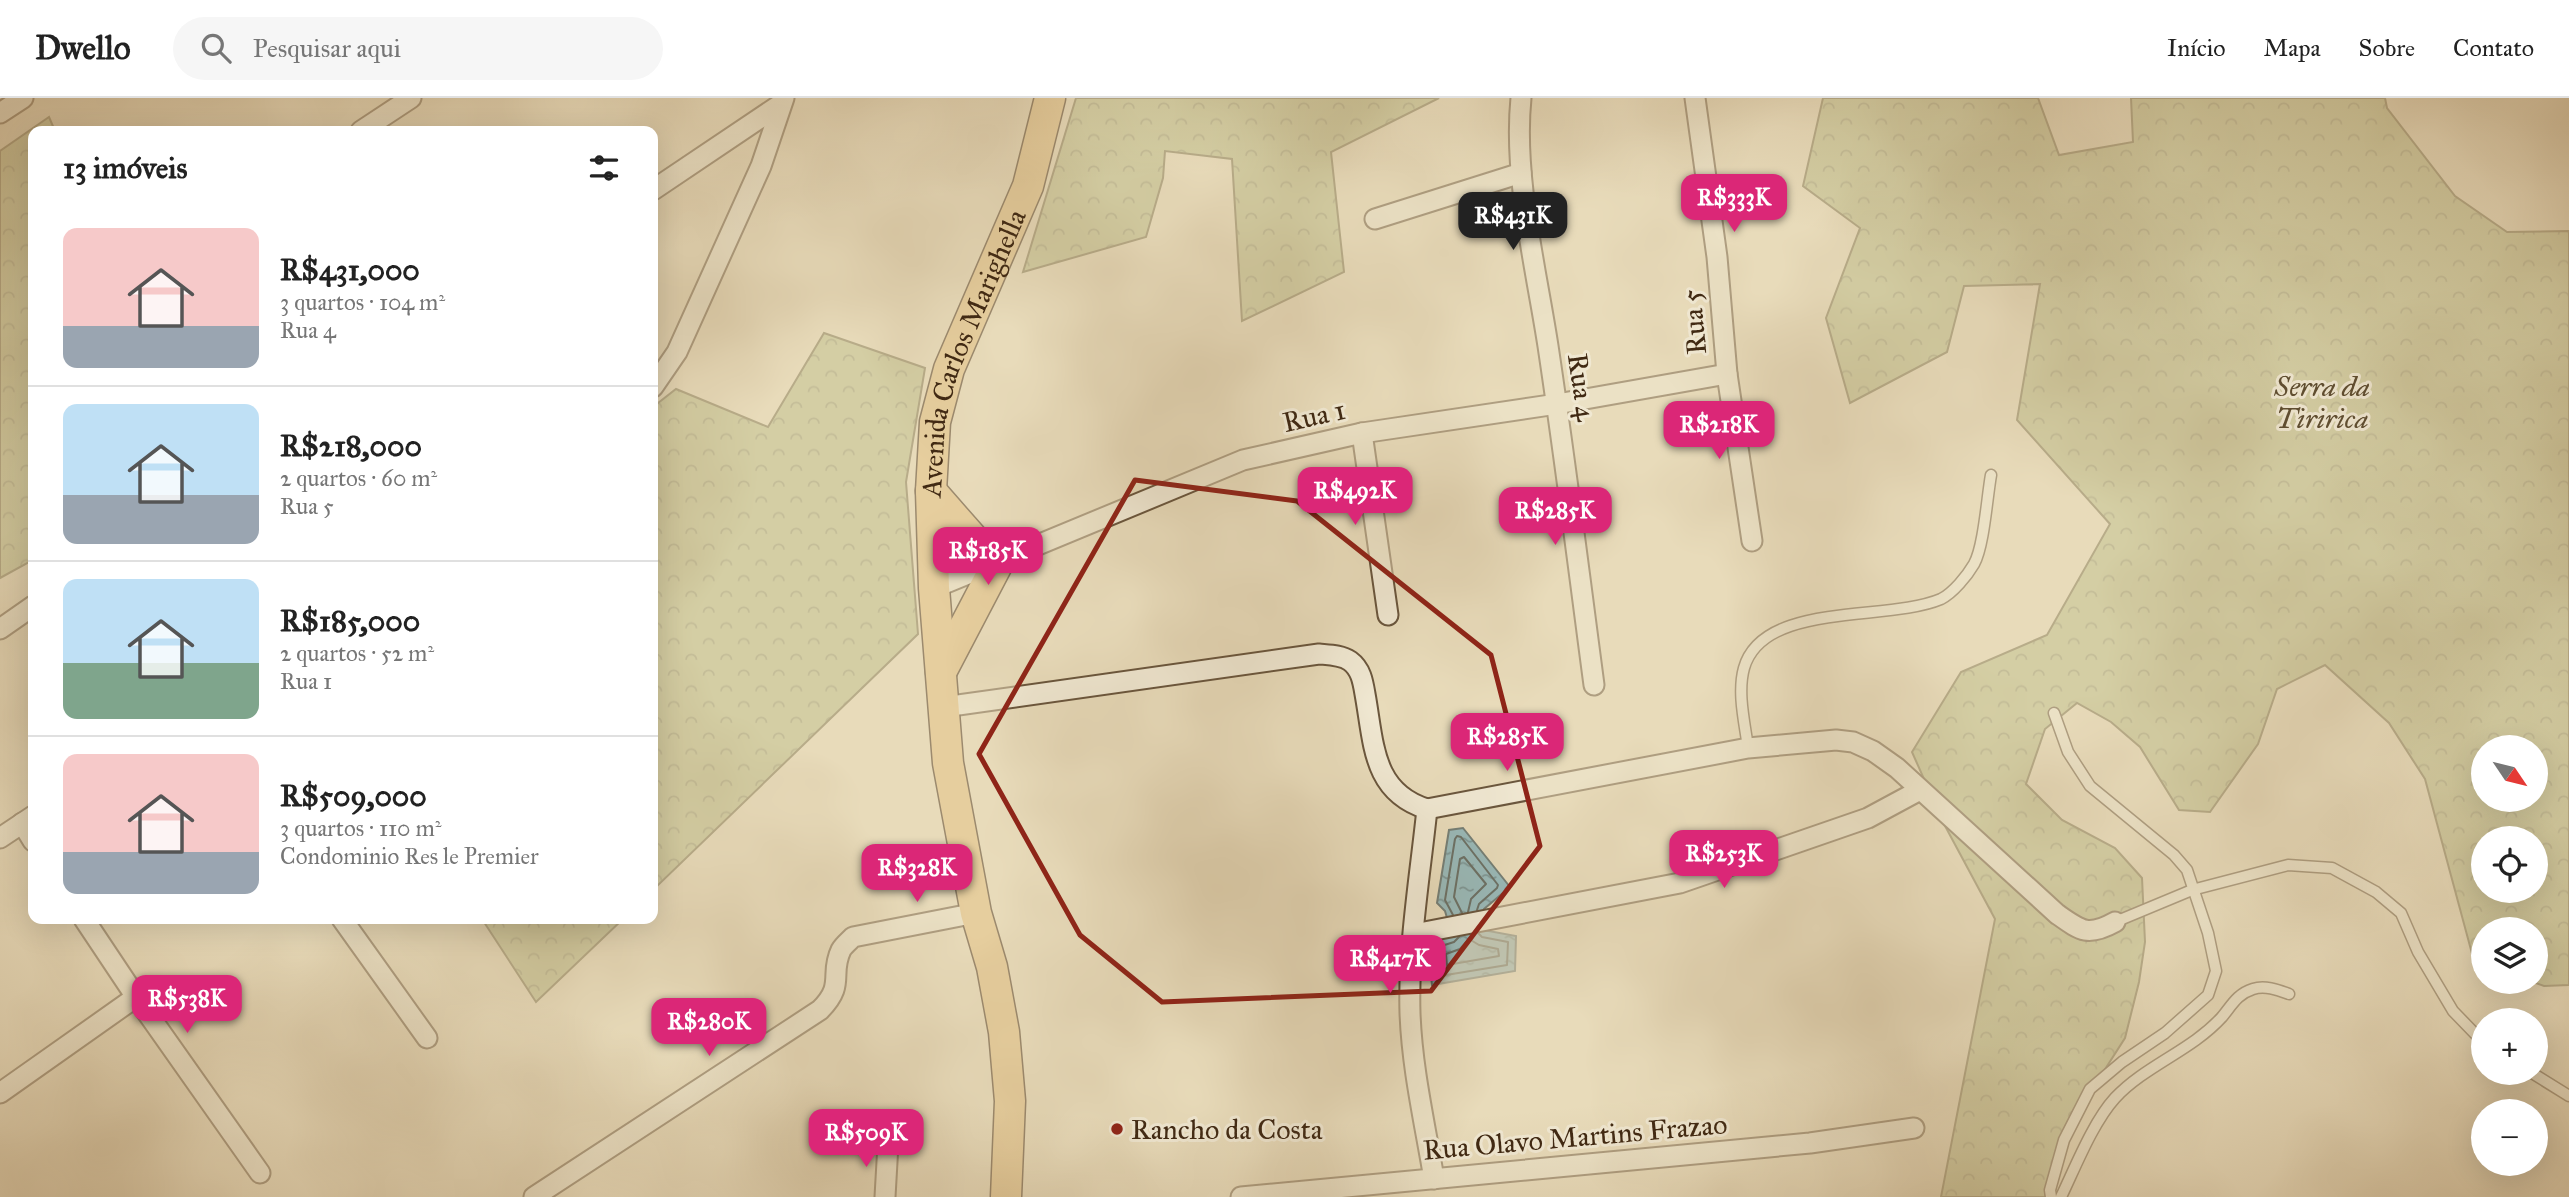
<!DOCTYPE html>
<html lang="pt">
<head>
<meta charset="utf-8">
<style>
  :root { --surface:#fff; --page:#f6f6f6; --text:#222; --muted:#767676; --line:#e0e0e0; --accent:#db2777 }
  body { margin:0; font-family:"IM FELL Great Primer",serif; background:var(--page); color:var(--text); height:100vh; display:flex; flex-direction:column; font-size:26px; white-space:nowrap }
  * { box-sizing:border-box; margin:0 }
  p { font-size:23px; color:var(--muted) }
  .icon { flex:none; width:38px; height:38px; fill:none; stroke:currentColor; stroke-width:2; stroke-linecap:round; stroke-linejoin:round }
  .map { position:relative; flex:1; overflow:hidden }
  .drawer { position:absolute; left:28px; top:28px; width:630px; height:798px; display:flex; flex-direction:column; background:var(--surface); border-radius:14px; box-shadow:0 7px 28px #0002 }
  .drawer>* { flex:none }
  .needle { width:46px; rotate:125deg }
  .fabs { position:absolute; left:2471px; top:637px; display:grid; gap:14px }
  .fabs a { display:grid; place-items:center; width:77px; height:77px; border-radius:50%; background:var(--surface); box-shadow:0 7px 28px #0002; font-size:35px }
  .price { position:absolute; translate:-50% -60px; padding:0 16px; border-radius:14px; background:var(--accent); color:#fff; font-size:23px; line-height:46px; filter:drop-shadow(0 2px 4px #0008) }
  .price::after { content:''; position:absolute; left:50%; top:42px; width:21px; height:16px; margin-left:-10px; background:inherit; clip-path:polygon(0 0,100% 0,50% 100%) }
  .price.selected { background:#222; color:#fff }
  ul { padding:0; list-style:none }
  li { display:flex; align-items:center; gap:21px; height:175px; padding:0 35px }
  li+li { border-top:2px solid var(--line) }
  li span { display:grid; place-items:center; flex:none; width:196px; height:140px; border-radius:14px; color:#555 }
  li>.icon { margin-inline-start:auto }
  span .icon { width:84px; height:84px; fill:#fffc; stroke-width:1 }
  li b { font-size:30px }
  h2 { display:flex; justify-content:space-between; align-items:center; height:84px; padding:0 35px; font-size:30px }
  header { display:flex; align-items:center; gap:42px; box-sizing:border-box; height:98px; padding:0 35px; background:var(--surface); border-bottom:2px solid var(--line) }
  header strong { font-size:33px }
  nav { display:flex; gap:38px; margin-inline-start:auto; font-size:24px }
  .search { width:490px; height:63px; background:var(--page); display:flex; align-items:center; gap:18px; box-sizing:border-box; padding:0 24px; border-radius:38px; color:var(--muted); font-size:26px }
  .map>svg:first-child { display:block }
  .forest { fill:url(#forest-crowns); stroke:#7e744f; stroke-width:2; fill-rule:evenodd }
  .water { fill:url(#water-ripples); stroke:#757f76; stroke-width:2 }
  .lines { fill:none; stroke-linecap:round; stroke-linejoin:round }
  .shore { stroke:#6c7166; stroke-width:2 }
  .lane-casing { stroke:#6a563d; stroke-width:13 }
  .street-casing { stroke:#6a563d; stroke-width:23 }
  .primary-casing { stroke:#402913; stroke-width:33 }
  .lane { stroke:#f0e8d2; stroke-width:10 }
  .street { stroke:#f0e8d2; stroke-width:19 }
  .primary { stroke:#e4be7d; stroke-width:30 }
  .marked { fill:none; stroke:#8f2418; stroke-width:5; stroke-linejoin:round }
  .poi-dot { fill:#8f2418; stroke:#f0e8d2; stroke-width:2.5 }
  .labels { text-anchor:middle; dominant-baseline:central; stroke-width:6; stroke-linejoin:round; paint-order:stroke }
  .street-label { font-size:28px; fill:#402913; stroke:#f0e8d2 }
  .park-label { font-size:28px; font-style:italic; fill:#5f4e31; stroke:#f0e8d2 }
  .poi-label { font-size:28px; fill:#402913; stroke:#f0e8d2; text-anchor:start }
</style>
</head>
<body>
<header>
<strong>Dwello</strong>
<div class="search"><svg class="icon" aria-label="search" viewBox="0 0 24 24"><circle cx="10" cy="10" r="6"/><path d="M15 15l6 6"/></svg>Pesquisar aqui</div>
<nav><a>Início</a><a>Mapa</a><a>Sobre</a><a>Contato</a></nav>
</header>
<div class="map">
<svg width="2569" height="1099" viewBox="0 0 2569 1099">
  <defs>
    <pattern id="forest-crowns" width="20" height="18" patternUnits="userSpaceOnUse" patternTransform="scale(1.75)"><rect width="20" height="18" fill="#bcbe8b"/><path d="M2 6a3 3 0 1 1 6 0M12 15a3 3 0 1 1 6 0" fill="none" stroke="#9a9a70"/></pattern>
    <pattern id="water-ripples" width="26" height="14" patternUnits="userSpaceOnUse" patternTransform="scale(1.75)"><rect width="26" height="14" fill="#99b9b8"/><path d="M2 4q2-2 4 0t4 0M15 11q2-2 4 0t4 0" fill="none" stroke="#7e9694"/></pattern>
  </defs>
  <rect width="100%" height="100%" fill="#e8dbba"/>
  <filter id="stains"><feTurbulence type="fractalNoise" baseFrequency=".00286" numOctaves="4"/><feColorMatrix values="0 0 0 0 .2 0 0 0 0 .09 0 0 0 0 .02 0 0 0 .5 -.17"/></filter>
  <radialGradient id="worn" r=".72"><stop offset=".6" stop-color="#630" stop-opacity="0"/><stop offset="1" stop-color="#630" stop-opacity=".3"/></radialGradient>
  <g class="forest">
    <path d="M 1076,0 L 1439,0 L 1331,54 L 1344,174 L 1242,223 L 1232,61 L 1165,53 L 1163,80 L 1146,139 L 1023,174 Z"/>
    <path d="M 1823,0 L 2038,0 L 2059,57 L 2133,44 L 2131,0 L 2385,0 L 2387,10 L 2455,98 L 2507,134 L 2569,133 L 2569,887 L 2544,888 L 2533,884 L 2536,884 L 2536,831 L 2483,831 L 2483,866 L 2474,863 L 2425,681 L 2389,625 L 2325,567 L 2277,591 L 2258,646 L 2210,714 L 2179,712 L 2140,649 L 2111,624 L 2077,605 L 2045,631 L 2026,686 L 2062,722 L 2115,750 L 2142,780 L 2145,844 L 2139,884 L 2125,940 L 2086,1001 L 2065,1048 L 2046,1099 L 1941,1099 L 1995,821 L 1944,726 L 1912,654 L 1961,574 L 2047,537 L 2110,426 L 2017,322 L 2040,186 L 1964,188 L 1947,254 L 1850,305 L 1826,220 L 1860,130 L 1803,88 ZM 2483,649 L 2536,649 L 2536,702 L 2483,702 ZM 2483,740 L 2536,740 L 2536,793 L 2483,793 Z"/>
    <path d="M 49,19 L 55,33 L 33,33 L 33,462 L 0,480 L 0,53 Z"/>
    <path d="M 824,235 L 925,270 L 906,384 L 918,536 L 653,792 L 653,309 L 676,291 L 768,329 Z"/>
    <path d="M 482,821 L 623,821 L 536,904 Z"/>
  </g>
  <path class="water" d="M 1463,730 L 1510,789 L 1484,811 L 1483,832 L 1516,838 L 1515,873 L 1432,887 L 1427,844 L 1452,837 L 1445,813 L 1437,805 L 1449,732 Z"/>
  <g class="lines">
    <g class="shore">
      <path d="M 1462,815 L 1454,799 L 1460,761 L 1464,759 L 1486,786 L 1471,801 L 1468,814"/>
      <path d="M 1453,817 L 1445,802 L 1455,741 L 1457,738 L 1461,739 L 1498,787 L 1497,790 L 1479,806 L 1477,812"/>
      <path d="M 1459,839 L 1454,844 L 1435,850 L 1440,878 L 1507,867 L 1508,844 L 1482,839 L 1478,835"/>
      <path d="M 1469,841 L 1479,847 L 1498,851 L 1499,858 L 1447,867 L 1446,856 L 1460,851 Z"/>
    </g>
    <defs>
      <g id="lane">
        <path d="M 1748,650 C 1745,626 1737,595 1744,570 C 1763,503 1887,524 1941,501 C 1953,495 1967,478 1974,466 C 1984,448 1987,399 1991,377"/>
        <path d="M 2115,824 L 2192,792 L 2288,767 L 2332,770 L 2376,794 L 2401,815 L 2418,854 L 2453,913 L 2483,944"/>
        <path d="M 2532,975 L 2569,998"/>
        <path d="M 2051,1099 L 2050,1092 L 2064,1042 L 2090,991 L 2122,964 L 2165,935 L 2208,897 L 2216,873 L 2208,835 L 2187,772 L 2174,757 L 2090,688 L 2068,654 L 2054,615"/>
        <path d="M 2061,1099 C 2075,1070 2093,1024 2115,1000 C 2146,967 2191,953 2222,919 C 2232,907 2237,896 2253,891 C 2265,887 2278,892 2289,896"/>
      </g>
      <g id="street">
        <path d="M 1521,0 C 1513,78 1536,170 1548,248 C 1565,361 1579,474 1594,587"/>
        <path d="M 1695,0 L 1717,159 L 1727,276 L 1752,443"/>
        <path d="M 0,15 L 23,0"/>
        <path d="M 361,33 L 411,0"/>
        <path d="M 653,92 L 781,6"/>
        <path d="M 1375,121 L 1521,75"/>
        <path d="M 653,289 L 677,254 L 761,68 L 784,0"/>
        <path d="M 1362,335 L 1388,517"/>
        <path d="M 934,490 L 1243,362 L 1362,335 L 1557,306 L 1727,276"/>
        <path d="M 0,531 L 33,508"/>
        <path d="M 944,609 L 1319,556 C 1330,557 1341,557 1350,563 C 1361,571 1363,584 1365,596 C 1374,645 1372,694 1427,711 L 1748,650 L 1836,642 L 1853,644 L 1873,653 L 1897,670 L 2057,816 C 2081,833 2088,839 2115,824"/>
        <path d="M 1427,711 C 1420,778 1408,848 1410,915 C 1412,971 1425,1026 1434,1081"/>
        <path d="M 22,725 L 33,743"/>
        <path d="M 0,740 L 33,718"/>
        <path d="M 84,821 L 136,899 L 260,1075"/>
        <path d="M 342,821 L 427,940"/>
        <path d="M 1414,836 L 1680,785 L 1868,720 L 1920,692"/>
        <path d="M 0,995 L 136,899"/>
        <path d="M 534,1099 L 820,912 C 846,886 829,877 841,852 C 843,848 849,843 853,839 L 976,815"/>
        <path d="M 885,1099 L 888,1046"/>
        <path d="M 1241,1099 L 1810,1045 L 1914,1030"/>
      </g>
      <g id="primary">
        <path d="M 931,393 L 974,442 L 999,463 L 941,574"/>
        <path id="s1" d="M 1006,1099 L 1010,1003 L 1004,934 L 992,869 L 976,815 L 948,665 L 934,490 L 931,393 L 935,324 L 949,271 L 1028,88 L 1050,0"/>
      </g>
    </defs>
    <use href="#lane" class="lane-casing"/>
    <use href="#street" class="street-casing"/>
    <use href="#primary" class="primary-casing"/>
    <use href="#lane" class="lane"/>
    <use href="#street" class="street"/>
    <use href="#primary" class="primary"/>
  </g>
  <path d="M0 0H2569V1099H0ZM 1135,382 L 1297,403 L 1491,557 L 1540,748 L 1431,893 L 1162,904 L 1080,837 L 979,656 Z" fill="#e8dbba" fill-opacity=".55" fill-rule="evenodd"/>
  <path class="marked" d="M 1135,382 L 1297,403 L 1491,557 L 1540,748 L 1431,893 L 1162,904 L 1080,837 L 979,656 Z"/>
  <circle class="poi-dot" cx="1117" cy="1031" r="7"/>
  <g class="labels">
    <g class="street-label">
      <text transform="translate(1694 224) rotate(-95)">Rua 5</text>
      <text stroke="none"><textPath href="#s1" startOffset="858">Avenida Carlos Marighella</textPath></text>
      <text transform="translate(1582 289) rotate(82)">Rua 4</text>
      <text transform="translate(1314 318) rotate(-13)">Rua 1</text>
      <text transform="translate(1575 1039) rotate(-5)">Rua Olavo Martins Frazao</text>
    </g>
    <g class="park-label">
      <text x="2322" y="288">Serra da<tspan x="2322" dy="32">Tiririca</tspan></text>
    </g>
    <g class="poi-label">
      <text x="1131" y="1031">Rancho da Costa</text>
    </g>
  </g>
  <rect width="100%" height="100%" filter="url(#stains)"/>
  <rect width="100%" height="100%" fill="url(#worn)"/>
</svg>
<div class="fabs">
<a><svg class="needle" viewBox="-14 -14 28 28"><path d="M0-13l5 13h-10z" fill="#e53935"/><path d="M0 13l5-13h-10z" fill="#767676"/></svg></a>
<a><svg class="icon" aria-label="locate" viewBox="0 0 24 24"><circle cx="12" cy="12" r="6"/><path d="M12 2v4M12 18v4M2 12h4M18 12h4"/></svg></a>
<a><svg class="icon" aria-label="layers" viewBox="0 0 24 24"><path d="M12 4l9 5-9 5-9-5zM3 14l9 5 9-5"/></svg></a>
<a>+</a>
<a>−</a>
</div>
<b class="price" style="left:1734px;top:136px">R$333K</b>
<b class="price selected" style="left:1513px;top:154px">R$431K</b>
<b class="price" style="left:1719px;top:363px">R$218K</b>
<b class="price" style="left:1355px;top:429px">R$492K</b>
<b class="price" style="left:1555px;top:449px">R$285K</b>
<b class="price" style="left:988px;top:489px">R$185K</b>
<b class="price" style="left:1507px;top:675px">R$285K</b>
<b class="price" style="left:1724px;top:792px">R$253K</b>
<b class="price" style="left:917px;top:806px">R$328K</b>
<b class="price" style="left:1390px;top:897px">R$417K</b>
<b class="price" style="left:187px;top:937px">R$538K</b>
<b class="price" style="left:709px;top:960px">R$280K</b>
<b class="price" style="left:866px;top:1071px">R$509K</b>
<section class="drawer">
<h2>13 imóveis<svg class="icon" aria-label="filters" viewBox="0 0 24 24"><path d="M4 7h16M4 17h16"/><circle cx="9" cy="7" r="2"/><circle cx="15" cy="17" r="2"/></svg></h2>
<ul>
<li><span style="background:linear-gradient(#f6c9c9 70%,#9aa5b1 0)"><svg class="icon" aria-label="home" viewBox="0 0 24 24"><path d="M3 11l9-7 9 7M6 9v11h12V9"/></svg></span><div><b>R$431,000</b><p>3 quartos · 104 m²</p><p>Rua 4</p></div></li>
<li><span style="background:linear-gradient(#bfe0f5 65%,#9aa5b1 0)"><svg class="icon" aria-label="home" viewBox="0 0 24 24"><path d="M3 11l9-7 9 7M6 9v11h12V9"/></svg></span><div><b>R$218,000</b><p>2 quartos · 60 m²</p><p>Rua 5</p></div></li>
<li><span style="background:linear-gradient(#bfe0f5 60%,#7fa58c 0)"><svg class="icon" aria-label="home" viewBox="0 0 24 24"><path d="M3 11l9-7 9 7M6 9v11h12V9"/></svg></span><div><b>R$185,000</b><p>2 quartos · 52 m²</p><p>Rua 1</p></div></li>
<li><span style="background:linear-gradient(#f6c9c9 70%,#9aa5b1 0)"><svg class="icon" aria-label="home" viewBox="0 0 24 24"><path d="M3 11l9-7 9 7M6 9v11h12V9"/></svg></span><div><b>R$509,000</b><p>3 quartos · 110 m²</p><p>Condominio Res le Premier</p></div></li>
</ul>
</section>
</div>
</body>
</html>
